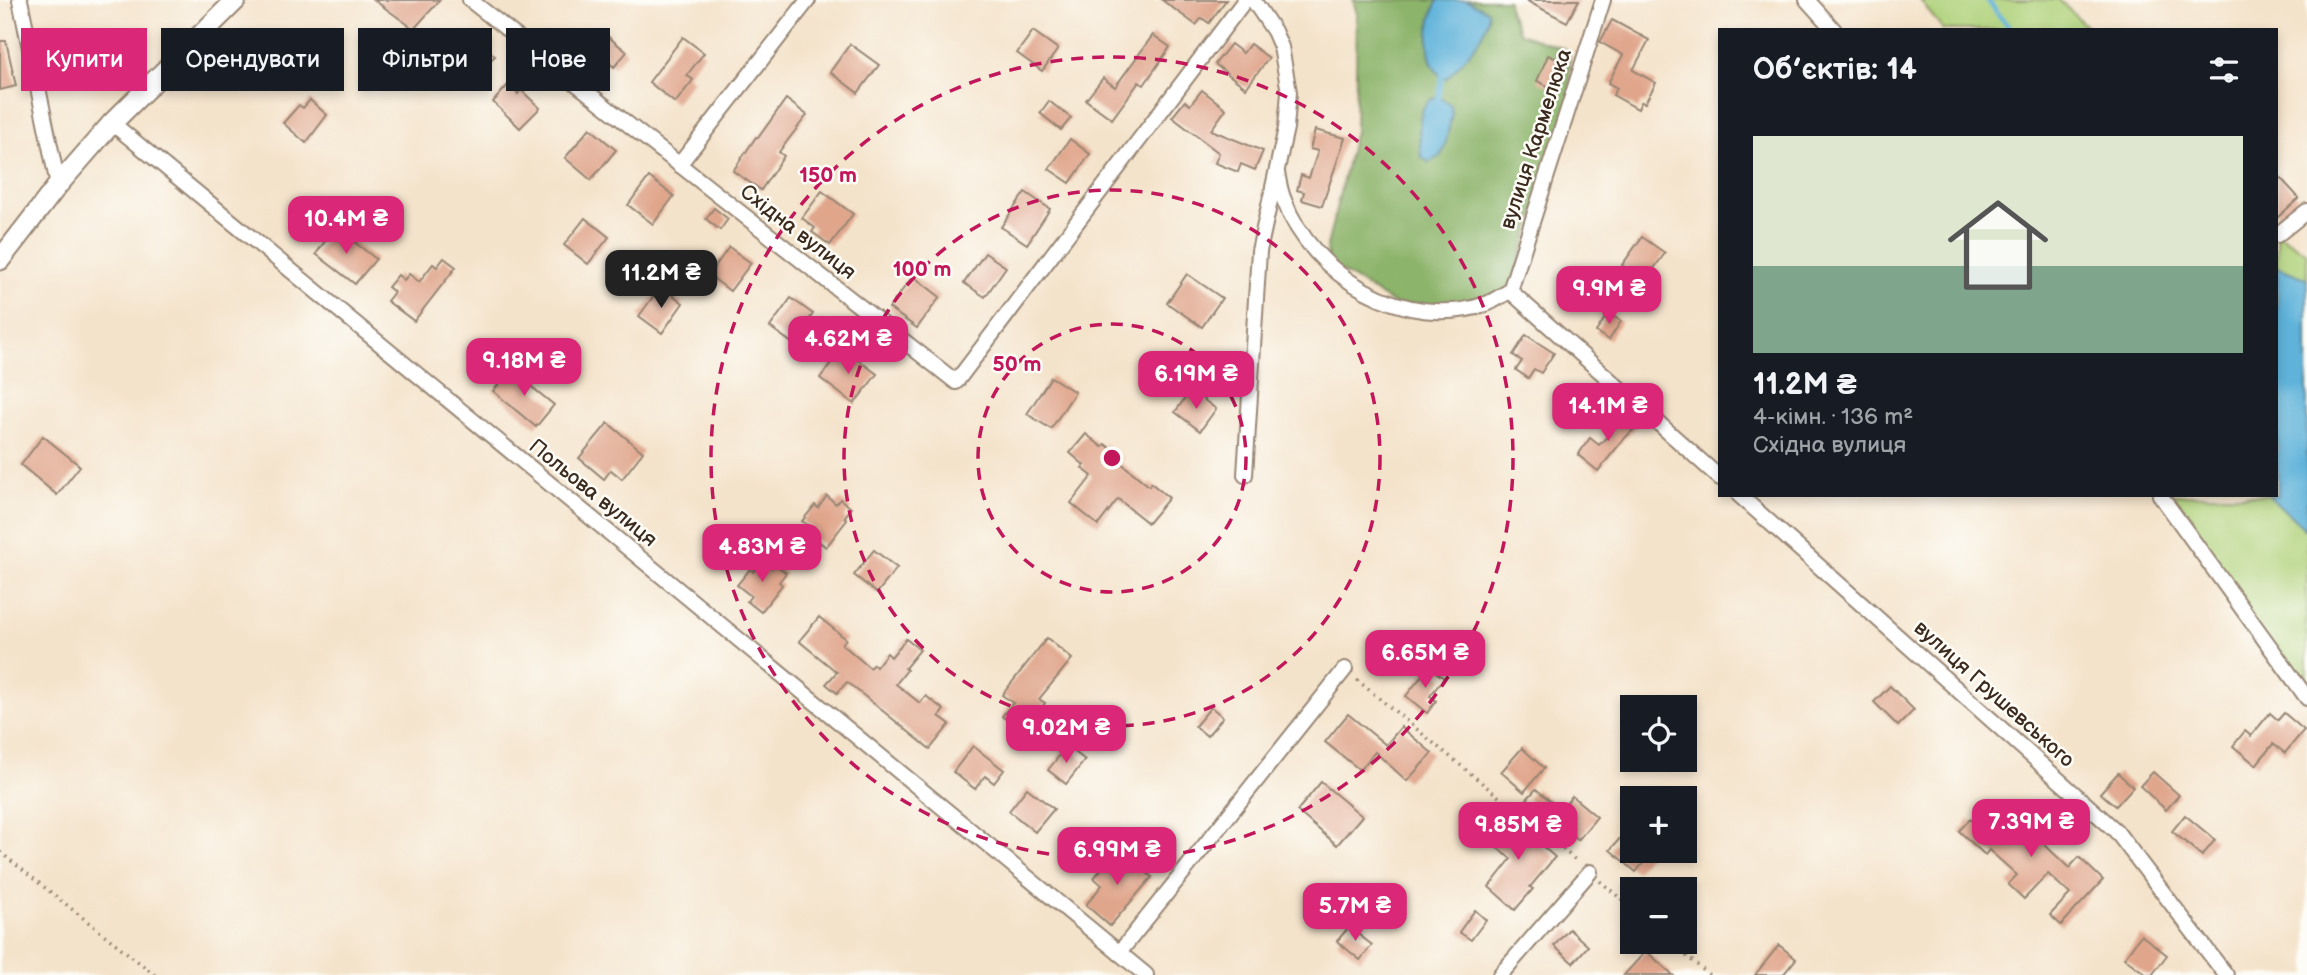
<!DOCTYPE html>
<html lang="uk">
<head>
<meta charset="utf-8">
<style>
  :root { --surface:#171b24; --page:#20242c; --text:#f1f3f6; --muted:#9ea1a6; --line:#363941; --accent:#db2777 }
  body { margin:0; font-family:"Balsamiq Sans",sans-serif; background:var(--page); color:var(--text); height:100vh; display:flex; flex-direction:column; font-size:26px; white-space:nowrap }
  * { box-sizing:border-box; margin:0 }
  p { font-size:23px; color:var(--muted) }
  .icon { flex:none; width:38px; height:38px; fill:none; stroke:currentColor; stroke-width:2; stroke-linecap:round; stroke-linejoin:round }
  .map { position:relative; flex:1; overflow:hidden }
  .panel { position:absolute; left:1718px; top:28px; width:560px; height:469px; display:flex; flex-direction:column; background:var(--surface); border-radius:0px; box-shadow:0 4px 10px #0003 }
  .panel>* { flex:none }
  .hud { position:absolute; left:21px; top:28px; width:665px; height:63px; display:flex; gap:14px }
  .controls { position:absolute; left:1620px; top:695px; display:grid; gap:14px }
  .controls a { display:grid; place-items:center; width:77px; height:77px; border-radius:0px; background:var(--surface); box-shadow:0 4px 10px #0003; font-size:35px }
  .price { position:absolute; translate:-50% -60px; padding:0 16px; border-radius:14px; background:var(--accent); color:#fff; font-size:23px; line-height:46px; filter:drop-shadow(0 2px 4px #0008) }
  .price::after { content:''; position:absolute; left:50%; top:42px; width:21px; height:16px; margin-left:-10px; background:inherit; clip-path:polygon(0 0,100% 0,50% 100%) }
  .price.current { background:#222; color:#fff }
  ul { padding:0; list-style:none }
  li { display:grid; align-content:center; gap:14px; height:371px; padding:0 35px }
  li+li { border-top:2px solid var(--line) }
  li span { display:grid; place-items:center; height:217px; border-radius:0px; color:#555 }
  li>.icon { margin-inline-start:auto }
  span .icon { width:126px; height:126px; fill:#fffc; stroke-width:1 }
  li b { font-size:30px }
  h2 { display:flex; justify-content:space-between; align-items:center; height:84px; padding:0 35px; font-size:30px }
  .chip { padding:0 24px; border-radius:0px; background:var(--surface); box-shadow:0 4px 10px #0003; font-size:24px; line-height:63px }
  .chip.current { background:var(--accent); color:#fff }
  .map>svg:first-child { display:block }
  .green { fill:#b0d27b; stroke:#767e4c; stroke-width:2 }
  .forest { fill:#8cb46b; stroke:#646f44; stroke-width:2 }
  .water { fill:#5eb2da; stroke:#4c6e7c; stroke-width:2 }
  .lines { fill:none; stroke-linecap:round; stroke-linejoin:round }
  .stream { stroke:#5eb2da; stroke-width:5 }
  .building { fill:#e0a68c }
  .minor-casing { stroke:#988674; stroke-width:18 }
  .secondary-casing { stroke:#988674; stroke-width:23 }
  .path { stroke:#988674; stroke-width:3.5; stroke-dasharray:2 5; stroke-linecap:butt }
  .minor { stroke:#fff; stroke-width:14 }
  .secondary { stroke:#fff; stroke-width:19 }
  .ring { fill:none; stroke:#c2185b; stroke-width:3.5; stroke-dasharray:12 9 }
  .labels { text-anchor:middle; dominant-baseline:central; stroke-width:5; stroke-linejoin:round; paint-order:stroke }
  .street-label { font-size:21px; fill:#3b2a1e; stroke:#fdfcf7 }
  .centre { fill:#c2185b; stroke:#fdfcf7; stroke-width:3.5 }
  .ring-label { font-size:21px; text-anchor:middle; font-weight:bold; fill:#c2185b; stroke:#fdfcf7; stroke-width:5; stroke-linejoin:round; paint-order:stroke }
</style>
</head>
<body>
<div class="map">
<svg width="2307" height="975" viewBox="0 0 2307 975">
  <rect width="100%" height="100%" fill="#fdfcf7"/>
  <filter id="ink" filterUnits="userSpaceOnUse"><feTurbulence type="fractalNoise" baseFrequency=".0143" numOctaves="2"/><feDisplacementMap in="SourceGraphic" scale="14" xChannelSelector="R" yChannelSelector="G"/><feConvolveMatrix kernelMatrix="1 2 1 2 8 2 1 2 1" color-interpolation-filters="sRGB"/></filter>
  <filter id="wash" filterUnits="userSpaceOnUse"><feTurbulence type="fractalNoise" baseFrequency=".00686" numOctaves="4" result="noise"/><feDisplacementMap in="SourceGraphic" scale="28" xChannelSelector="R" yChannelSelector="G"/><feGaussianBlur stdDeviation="1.57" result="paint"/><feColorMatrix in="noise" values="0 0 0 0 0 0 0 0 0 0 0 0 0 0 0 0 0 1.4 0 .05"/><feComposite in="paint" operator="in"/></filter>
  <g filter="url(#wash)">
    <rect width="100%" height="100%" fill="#f4e3cb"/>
    <g class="green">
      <path d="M 1920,0 L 2059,0 L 2090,30 L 1943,30 Z"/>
      <path d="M 2277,233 L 2307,253 L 2307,698 L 2160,495 L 2277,495 Z"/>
    </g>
    <path class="forest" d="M 1353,0 L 1508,0 L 1509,11 L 1520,33 L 1565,49 L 1570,56 L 1570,102 L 1510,291 L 1487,304 L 1396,305 L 1328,263 L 1327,246 L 1355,131 L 1357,14 Z"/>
    <g class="water">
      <path d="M 1438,0 L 1466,0 L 1488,11 C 1491,33 1461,63 1446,79 C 1421,67 1427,20 1438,0 Z"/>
      <path d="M 1439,96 L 1451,105 L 1452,114 L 1445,146 L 1440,157 L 1429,162 L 1421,157 C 1419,137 1414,101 1439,96 Z"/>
      <path d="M 2277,267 L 2304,277 L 2307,281 L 2307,531 L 2268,495 L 2277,495 Z"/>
    </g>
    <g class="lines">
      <g class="stream">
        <path d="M 1987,0 L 2011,30"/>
        <path d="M 1438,100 L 1443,72"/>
      </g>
    </g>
    <g id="blocks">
      <g class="building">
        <path d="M 374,0 L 440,0 L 414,29 Z"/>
        <path d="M 1162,0 L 1226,0 L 1209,23 L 1202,18 L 1196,25 Z"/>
        <path d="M 1525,0 L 1579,0 L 1567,22 Z"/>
        <path d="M 1612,20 L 1649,40 L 1633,70 L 1656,83 L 1645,103 L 1641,102 L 1638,109 L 1613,95 L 1617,88 L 1608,83 L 1623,55 L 1600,42 Z"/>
        <path d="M 1033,31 L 1058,49 L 1042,71 L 1017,53 Z"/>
        <path d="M 468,33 L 495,56 L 483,67 L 470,55 L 454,72 L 442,60 Z"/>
        <path d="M 606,35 L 627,52 L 614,67 L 594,50 Z"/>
        <path d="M 1153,35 L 1170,47 L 1144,85 L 1139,82 L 1112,119 L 1086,100 L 1103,78 L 1115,87 Z"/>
        <path d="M 683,37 L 704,53 L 687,75 L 693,80 L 675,103 L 649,82 Z"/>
        <path d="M 0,41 L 6,41 L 16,86 L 0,90 Z"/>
        <path d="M 850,44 L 879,65 L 858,93 L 830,72 Z"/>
        <path d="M 1231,44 L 1243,53 L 1250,44 L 1269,58 L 1246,88 L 1215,64 Z"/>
        <path d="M 302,49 L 326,69 L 315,82 L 291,62 Z"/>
        <path d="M 1548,55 L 1564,62 L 1552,88 L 1537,81 Z"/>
        <path d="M 508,85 L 518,94 L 521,90 L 540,108 L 520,128 L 493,102 Z"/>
        <path d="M 1202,90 L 1226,109 L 1211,130 L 1263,151 L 1255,170 L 1241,164 L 1238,172 L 1215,163 L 1219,153 L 1172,117 L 1185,101 L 1190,105 Z"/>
        <path d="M 786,99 L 807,115 L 779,152 L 784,156 L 761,190 L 733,171 L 756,137 L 758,138 Z"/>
        <path d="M 310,100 L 327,115 L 306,143 L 283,123 L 299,105 L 303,108 Z"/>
        <path d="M 1049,101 L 1071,118 L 1061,130 L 1040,113 Z"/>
        <path d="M 590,128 L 616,150 L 591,180 L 565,158 Z"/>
        <path d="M 1315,130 L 1345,138 L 1322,206 L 1302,200 L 1304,192 L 1297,190 L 1301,175 L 1309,178 L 1318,151 L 1310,149 Z"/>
        <path d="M 1070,139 L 1090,154 L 1070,183 L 1049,169 Z"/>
        <path d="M 2277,174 L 2299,198 L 2277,218 Z"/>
        <path d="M 649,177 L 674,196 L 653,224 L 628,205 Z"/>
        <path d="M 822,191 L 853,214 L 830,245 L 812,232 L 815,228 L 802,218 Z"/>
        <path d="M 1025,192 L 1050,209 L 1027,244 L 1001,227 Z"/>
        <path d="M 714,208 L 728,219 L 720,230 L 706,219 Z"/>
        <path d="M 585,218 L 609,237 L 588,264 L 564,245 Z"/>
        <path d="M 335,227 L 376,259 L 355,284 L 316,254 Z"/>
        <path d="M 1642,237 L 1665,253 L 1645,281 L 1622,265 Z"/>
        <path d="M 729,247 L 751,263 L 730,291 L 709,275 Z"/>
        <path d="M 985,253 L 1006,267 L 985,297 L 964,283 Z"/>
        <path d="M 444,258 L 456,267 L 414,321 L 387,301 L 394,292 L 388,287 L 398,275 L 404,280 L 409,274 L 419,282 L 433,264 L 437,267 Z"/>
        <path d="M 1187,274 L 1222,298 L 1202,327 L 1167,303 Z"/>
        <path d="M 913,276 L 940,297 L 917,328 L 889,308 Z"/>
        <path d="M 661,286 L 683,303 L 662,333 L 639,316 Z"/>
        <path d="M 791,298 L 813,314 L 792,343 L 770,327 Z"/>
        <path d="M 1608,313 L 1621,321 L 1609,340 L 1596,332 Z"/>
        <path d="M 1526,335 L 1554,353 L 1541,373 L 1534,369 L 1528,378 L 1516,370 L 1522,361 L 1513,355 Z"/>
        <path d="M 842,348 L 877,374 L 854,404 L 820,378 Z"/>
        <path d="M 511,370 L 554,405 L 536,427 L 493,391 Z"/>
        <path d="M 1051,377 L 1075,392 L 1051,429 L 1027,414 Z"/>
        <path d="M 1191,390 L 1216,409 L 1200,431 L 1175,412 Z"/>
        <path d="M 1631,412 L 1639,419 L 1636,423 L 1638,425 L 1623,440 L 1598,471 L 1578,455 L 1590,438 L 1599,445 Z"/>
        <path d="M 608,423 L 643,452 L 622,479 L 611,470 L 604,479 L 579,458 Z"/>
        <path d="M 1086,434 L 1102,447 L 1105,444 L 1123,458 L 1120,462 L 1149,486 L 1151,483 L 1169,498 L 1148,523 L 1118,499 L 1098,525 L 1071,503 L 1092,476 L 1082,468 L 1084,465 L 1070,453 Z"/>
        <path d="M 43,436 L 80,466 L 57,495 L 21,465 Z"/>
        <path d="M 827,496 L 836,504 L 840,499 L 851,508 L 844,518 L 847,520 L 826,547 L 812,536 L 816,531 L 802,521 L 815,505 L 818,508 Z"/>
        <path d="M 874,550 L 897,568 L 877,593 L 854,575 Z"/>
        <path d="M 762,561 L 772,568 L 775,564 L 786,573 L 779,582 L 782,585 L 761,612 L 747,601 L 751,596 L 737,585 L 750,569 L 753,572 Z"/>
        <path d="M 819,617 L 846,639 L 842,644 L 870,668 L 873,664 L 876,667 L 887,653 L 891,657 L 906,639 L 920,650 L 905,668 L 907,670 L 896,684 L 920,703 L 926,696 L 944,710 L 939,716 L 950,724 L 930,749 L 847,682 L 837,693 L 826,684 L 837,672 L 799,641 Z"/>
        <path d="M 1047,638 L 1072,659 L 1039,699 L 1045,703 L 1023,732 L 1002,716 L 1013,703 L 1002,695 Z"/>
        <path d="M 1429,667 L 1444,678 L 1430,696 L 1436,701 L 1427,713 L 1406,696 Z"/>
        <path d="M 1890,686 L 1914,710 L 1898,726 L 1874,702 Z"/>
        <path d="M 1211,707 L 1223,717 L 1207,736 L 1195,726 Z"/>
        <path d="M 2270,713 L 2278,720 L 2284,713 L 2304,730 L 2285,753 L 2273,744 L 2256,765 L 2233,746 L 2245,731 L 2251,736 Z"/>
        <path d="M 1348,714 L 1386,745 L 1401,727 L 1432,753 L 1407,781 L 1375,752 L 1360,770 L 1325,742 Z"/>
        <path d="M 973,746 L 1004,770 L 994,783 L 985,776 L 975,789 L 953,772 Z"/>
        <path d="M 1067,746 L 1085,760 L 1066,784 L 1048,770 Z"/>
        <path d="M 1522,748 L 1544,768 L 1524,792 L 1501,772 Z"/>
        <path d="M 2153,772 L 2179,795 L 2166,810 L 2140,786 Z"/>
        <path d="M 2118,773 L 2133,787 L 2116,806 L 2100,793 Z"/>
        <path d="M 1321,782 L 1362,816 L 1337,845 L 1297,811 Z"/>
        <path d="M 1027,788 L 1054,809 L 1035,832 L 1009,811 Z"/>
        <path d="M 1536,789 L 1561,810 L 1572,796 L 1597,817 L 1578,840 L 1527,799 Z"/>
        <path d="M 1995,802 L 2030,833 L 2039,825 L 2050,836 L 2043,843 L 2069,868 L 2079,857 L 2103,880 L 2061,925 L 2050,915 L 2070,894 L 2048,874 L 2024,899 L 2008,884 L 2017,875 L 1989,850 L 1985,855 L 1959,831 L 1970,819 L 1975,824 Z"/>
        <path d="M 1506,815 L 1555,857 L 1530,887 L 1533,889 L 1515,910 L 1489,887 L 1511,859 L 1486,839 Z"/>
        <path d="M 2185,815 L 2215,840 L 2202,856 L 2172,831 Z"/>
        <path d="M 1633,823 L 1633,850 L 1653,850 L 1636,872 L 1610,850 Z"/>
        <path d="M 1118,849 L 1152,877 L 1110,926 L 1086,905 L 1102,885 L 1094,878 Z"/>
        <path d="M 1475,910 L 1486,920 L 1471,940 L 1459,932 Z"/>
        <path d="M 1349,927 L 1372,945 L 1360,960 L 1337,941 Z"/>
        <path d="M 1569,929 L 1588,946 L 1573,963 L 1554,946 Z"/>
        <path d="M 2141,935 L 2167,955 L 2152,975 L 2147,975 L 2124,958 Z"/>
        <path d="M 1779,945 L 1796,959 L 1783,975 L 1755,975 Z"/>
        <path d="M 1646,951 L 1673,975 L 1624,975 Z"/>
      </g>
    </g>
  </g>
  <g filter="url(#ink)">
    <use href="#blocks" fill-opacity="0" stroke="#988674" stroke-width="2"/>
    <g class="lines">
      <defs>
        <g id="minor">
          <path d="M 20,0 L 58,185"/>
          <path d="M 470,0 L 956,382 L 1245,0"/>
          <path d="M 1807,0 L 1834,30"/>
          <path d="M 112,123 L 1146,975"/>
          <path d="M 679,165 L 808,0"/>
          <path d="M 1277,173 C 1279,182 1280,191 1284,200 C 1312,276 1406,332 1486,304 C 1494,301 1502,295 1510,291 L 1720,478"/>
          <path d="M 2277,235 L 2307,211"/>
          <path d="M 1510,291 L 1603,0"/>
          <path d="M 1245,475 L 1259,251 L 1286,128 L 1289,92 L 1281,47 L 1274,31 L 1253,0"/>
          <path d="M 1739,495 L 2116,831 L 2226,975"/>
          <path d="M 2160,495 L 2307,698"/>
          <path d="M 1119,953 L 1345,669"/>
          <path d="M 1500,975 L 1590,872"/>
        </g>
        <path id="secondary" d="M 0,260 L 58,185 L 112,123 L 236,0"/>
      </defs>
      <use href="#minor" class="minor-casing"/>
      <use href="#secondary" class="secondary-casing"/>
      <g class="path">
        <path d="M 1357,680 L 1578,862"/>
        <path d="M 0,852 L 155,975"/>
        <path d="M 1600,881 L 1633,909"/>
        <path d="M 1670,942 L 1709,975"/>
      </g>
      <use href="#minor" class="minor"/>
      <use href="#secondary" class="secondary"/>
    </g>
  </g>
  <g class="ring">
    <circle cx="1112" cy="458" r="134"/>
    <circle cx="1112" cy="458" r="268"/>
    <circle cx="1112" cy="458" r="401"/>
  </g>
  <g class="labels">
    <g class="street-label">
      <text transform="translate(1536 139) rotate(-72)">вулиця Кармелюка</text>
      <text transform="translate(798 232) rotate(38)">Східна вулиця</text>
      <text transform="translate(593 493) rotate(39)">Польова вулиця</text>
      <text transform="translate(1994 694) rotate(42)">вулиця Грушевського</text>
    </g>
  </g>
  <circle cx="1112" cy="458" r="10" class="centre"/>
  <g class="ring-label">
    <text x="828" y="182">150 m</text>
    <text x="922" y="276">100 m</text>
    <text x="1017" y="371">50 m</text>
  </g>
</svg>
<div class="controls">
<a><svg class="icon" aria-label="locate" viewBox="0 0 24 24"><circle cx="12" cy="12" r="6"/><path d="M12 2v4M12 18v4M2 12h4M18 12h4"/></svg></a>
<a>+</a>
<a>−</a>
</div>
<b class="price" style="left:346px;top:256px">10.4M ₴</b>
<b class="price current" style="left:661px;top:310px">11.2M ₴</b>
<b class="price" style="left:1609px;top:326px">9.9M ₴</b>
<b class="price" style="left:848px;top:376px">4.62M ₴</b>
<b class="price" style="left:524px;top:398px">9.18M ₴</b>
<b class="price" style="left:1196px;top:411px">6.19M ₴</b>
<b class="price" style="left:1608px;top:443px">14.1M ₴</b>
<b class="price" style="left:762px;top:584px">4.83M ₴</b>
<b class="price" style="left:1425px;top:690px">6.65M ₴</b>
<b class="price" style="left:1066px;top:765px">9.02M ₴</b>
<b class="price" style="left:2031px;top:859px">7.39M ₴</b>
<b class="price" style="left:1518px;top:862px">9.85M ₴</b>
<b class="price" style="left:1117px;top:887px">6.99M ₴</b>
<b class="price" style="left:1355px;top:943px">5.7M ₴</b>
<div class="hud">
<a class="chip current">Купити</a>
<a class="chip">Орендувати</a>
<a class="chip">Фільтри</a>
<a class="chip">Нове</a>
</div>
<section class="panel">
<h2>Об’єктів: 14<svg class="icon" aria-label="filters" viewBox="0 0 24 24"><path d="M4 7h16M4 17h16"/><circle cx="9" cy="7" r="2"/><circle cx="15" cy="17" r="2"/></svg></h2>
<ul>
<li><span style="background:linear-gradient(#dfe7d0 60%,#7fa58c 0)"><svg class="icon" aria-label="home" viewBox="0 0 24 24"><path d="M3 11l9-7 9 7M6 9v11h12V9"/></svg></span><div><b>11.2M ₴</b><p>4-кімн. · 136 m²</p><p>Східна вулиця</p></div></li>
</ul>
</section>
</div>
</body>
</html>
